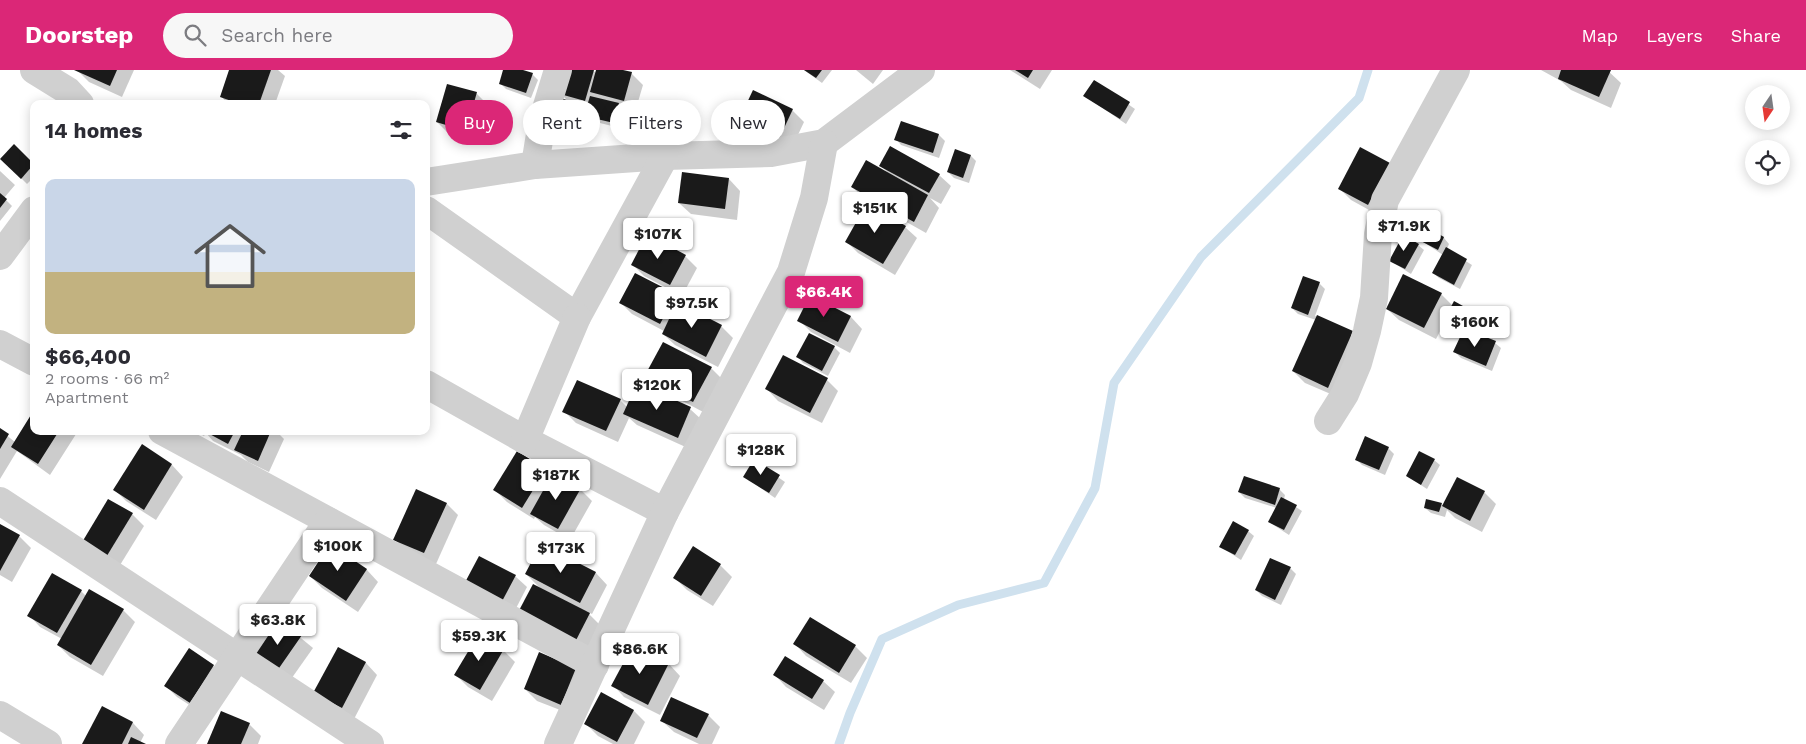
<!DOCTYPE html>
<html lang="en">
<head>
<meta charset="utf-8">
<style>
  :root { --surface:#fff; --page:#f7f7f7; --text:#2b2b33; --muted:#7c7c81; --accent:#db2777 }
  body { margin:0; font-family:"Work Sans",sans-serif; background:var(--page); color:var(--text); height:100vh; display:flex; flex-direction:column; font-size:19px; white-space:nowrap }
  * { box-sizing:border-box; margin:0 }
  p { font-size:16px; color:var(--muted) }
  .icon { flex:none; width:28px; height:28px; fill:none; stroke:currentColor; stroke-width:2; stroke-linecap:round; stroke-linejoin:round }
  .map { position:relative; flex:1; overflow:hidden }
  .side { position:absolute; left:30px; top:30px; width:400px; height:335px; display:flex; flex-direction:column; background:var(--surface); border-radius:10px; box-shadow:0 2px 12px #0003 }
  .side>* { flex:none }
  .guide { position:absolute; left:445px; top:30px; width:475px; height:45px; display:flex; gap:10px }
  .needle { width:32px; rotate:193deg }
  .buttons { position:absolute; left:1745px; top:15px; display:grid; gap:10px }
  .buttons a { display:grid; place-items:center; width:45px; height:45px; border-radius:50%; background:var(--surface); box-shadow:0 2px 12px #0003; font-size:25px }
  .price { position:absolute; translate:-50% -42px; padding:0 11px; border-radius:5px; background:#fff; color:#222; font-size:16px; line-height:32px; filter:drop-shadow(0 1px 2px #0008) }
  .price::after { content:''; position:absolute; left:50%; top:30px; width:15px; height:11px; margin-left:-8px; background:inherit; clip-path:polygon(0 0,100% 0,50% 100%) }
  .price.current { background:var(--accent); color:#fff }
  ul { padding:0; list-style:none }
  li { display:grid; align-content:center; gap:10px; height:265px; padding:0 15px }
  li span { display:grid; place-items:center; height:155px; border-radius:10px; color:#555 }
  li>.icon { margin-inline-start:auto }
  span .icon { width:90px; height:90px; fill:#fffc; stroke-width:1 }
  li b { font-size:21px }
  h2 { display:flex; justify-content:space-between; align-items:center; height:60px; padding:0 15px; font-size:21px }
  .pill { padding:0 18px; border-radius:22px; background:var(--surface); box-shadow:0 2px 12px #0003; font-size:18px; line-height:45px }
  .pill.current { background:var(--accent); color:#fff }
  header { display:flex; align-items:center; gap:30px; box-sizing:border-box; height:70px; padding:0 25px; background:var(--accent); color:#fff }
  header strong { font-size:24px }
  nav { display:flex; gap:28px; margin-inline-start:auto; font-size:18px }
  .search { width:350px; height:45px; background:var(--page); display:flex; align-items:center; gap:12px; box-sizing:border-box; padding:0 18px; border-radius:28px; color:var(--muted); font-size:19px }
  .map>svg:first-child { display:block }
  .shadow { fill:#0003; fill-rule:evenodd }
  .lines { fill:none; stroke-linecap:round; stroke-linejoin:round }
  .stream { stroke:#cfe1ee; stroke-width:9 }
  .building { fill:#1a1a1a }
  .minor { stroke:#d0d0d0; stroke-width:28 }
</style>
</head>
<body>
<header>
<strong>Doorstep</strong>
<div class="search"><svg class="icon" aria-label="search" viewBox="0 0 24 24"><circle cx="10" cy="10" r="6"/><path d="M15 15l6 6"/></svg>Search here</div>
<nav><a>Map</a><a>Layers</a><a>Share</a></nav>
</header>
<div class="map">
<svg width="1806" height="674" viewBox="0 0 1806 674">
  <rect width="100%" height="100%" fill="#fff"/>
  <g class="shadow">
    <path d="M 77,0 L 134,0 L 122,27 L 89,12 Z"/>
    <path d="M 230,0 L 278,0 L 285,6 L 275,34 L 228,34 L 221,26 Z"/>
    <path d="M 505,0 L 519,0 L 532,4 L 538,10 L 531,28 L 506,19 L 500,13 Z"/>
    <path d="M 592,0 L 596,3 L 597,0 L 618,0 L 631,3 L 643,15 L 635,42 L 625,39 L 620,58 L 592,51 L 587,46 L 584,56 L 562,50 L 556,44 L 569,32 L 561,24 ZM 580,33 L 589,36 L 587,41 Z"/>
    <path d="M 804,0 L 832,0 L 822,13 Z"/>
    <path d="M 856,0 L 883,0 L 873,14 Z"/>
    <path d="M 1010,0 L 1052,0 L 1040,19 Z"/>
    <path d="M 1541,0 L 1607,0 L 1621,13 L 1611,38 L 1571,20 L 1561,11 Z"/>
    <path d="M 1095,11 L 1135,39 L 1126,54 L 1085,26 Z"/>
    <path d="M 476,23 L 488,35 L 478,72 L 449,64 L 437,52 Z"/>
    <path d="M 792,40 L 804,52 L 789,84 L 750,66 L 738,54 Z"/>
    <path d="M 901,53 L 939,65 L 945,71 L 939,88 L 901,75 L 896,69 Z"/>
    <path d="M 14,76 L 34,96 L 34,107 L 27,114 L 1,88 Z"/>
    <path d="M 1361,79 L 1380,146 L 1351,130 L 1340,119 Z"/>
    <path d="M 971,86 L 976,91 L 969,113 L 954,108 L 948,102 Z"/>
    <path d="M 880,95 L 939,105 L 951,116 L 941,134 L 930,128 L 939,138 L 926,163 L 864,128 L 852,117 L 888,103 Z"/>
    <path d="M 0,101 L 15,115 L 4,128 L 12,136 L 0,151 Z"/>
    <path d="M 729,109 L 740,121 L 737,150 L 691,144 L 679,133 Z"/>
    <path d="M 905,157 L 917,168 L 895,205 L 858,183 L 846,171 Z"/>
    <path d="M 1425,158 L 1444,168 L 1449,174 L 1447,179 L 1472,195 L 1460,219 L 1439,208 L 1433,203 L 1443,185 L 1419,169 Z"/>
    <path d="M 1418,175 L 1424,180 L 1411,204 L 1391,191 Z"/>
    <path d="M 685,186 L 697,198 L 682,226 L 644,206 L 632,194 Z"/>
    <path d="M 1319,213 L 1325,219 L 1315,246 L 1352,262 L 1340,328 L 1305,313 L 1293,301 L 1316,250 L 1298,244 L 1292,238 Z"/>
    <path d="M 1441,224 L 1453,236 L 1480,247 L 1486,253 L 1479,266 L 1495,273 L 1501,278 L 1492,301 L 1461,288 L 1455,282 L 1471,271 L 1473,265 L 1447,248 L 1436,269 L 1399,250 L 1387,239 Z"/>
    <path d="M 675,225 L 686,238 L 721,256 L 733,268 L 718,297 L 675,275 L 663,264 L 664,261 L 632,244 L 620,232 Z"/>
    <path d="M 811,227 L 851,247 L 862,259 L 850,283 L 811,262 L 799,250 Z"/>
    <path d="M 834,277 L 840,283 L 828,306 L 803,293 L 798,287 Z"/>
    <path d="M 711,298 L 723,310 L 705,343 L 658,318 L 646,306 Z"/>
    <path d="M 827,310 L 838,321 L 822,353 L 778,331 L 767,319 Z"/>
    <path d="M 638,315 L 690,339 L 702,350 L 690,379 L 637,355 L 629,348 L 618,372 L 576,353 L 564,341 L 620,330 L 628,338 Z"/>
    <path d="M 0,360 L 15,372 L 34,361 L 78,361 L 50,405 L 17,381 L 0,409 Z"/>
    <path d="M 194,361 L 276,361 L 284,369 L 269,402 L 248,392 L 241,385 L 213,371 L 206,363 L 204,366 Z"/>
    <path d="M 142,376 L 172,395 L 183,407 L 156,450 L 126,431 L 114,419 Z"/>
    <path d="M 1388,378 L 1394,384 L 1385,405 L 1362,395 L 1356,389 Z"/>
    <path d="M 518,383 L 552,407 L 580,419 L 592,431 L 570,470 L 544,455 L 535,447 L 534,449 L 507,432 L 495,420 Z"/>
    <path d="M 1434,390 L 1440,395 L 1427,419 L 1407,406 Z"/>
    <path d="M 755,391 L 785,412 L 775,428 L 745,407 Z"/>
    <path d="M 1279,419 L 1285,425 L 1284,429 L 1302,441 L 1289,465 L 1269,452 L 1277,438 L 1245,428 L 1239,422 Z"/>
    <path d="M 1484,422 L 1496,434 L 1482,462 L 1455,448 L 1447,440 L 1445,447 L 1431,443 L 1425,438 L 1441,434 L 1443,436 Z"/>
    <path d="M 447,434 L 458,445 L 436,494 L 406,481 L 394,469 Z"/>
    <path d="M 132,444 L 144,456 L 117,500 L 94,485 Z"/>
    <path d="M 0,455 L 19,466 L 31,478 L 12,512 L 0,505 Z"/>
    <path d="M 1248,461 L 1254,466 L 1241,490 L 1221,477 Z"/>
    <path d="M 331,476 L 367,500 L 378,512 L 358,542 L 322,518 L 310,506 Z"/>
    <path d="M 548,478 L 596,503 L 607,515 L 592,544 L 586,541 L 601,556 L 584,588 L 541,519 L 526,504 L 542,490 Z"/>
    <path d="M 480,487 L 515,506 L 527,517 L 511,548 Z"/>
    <path d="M 720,495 L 732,507 L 713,536 L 687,520 L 675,508 Z"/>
    <path d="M 1290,498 L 1296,504 L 1281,535 L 1262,526 L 1256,520 Z"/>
    <path d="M 81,521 L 86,526 L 123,540 L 135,552 L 103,606 L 70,587 L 58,575 L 62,569 L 40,557 L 29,545 Z"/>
    <path d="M 285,555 L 313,578 L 289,612 L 266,596 L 276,567 Z"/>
    <path d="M 795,574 L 855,576 L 867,588 L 851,613 L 806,586 Z"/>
    <path d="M 634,576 L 669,594 L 680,606 L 660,645 L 624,627 L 613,615 Z"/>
    <path d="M 339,579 L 366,593 L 377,605 L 354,649 L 327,635 Z"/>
    <path d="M 189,580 L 213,596 L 225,608 L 202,643 L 177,627 L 166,616 Z"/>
    <path d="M 503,580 L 515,592 L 492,631 L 468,617 L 456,605 Z"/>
    <path d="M 576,599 L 587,610 L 573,645 L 537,631 L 525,619 Z"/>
    <path d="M 775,605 L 823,611 L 835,622 L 824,640 L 786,617 Z"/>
    <path d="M 102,638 L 133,653 L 144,665 L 140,673 L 143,674 L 84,674 Z"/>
    <path d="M 634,641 L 645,652 L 634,674 L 613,674 L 598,666 L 586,654 Z"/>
    <path d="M 708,645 L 720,657 L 712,674 L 699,674 L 674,662 L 662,651 Z"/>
    <path d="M 249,654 L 261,666 L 258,674 L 208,674 Z"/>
  </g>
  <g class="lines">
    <path class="stream" d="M 839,674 L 850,643 L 882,569 L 958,535 L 1044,513 L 1095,418 L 1114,313 L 1201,187 L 1359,28 L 1368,0"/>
  </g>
  <g class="building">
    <path d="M 74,0 L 117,0 L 110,16 Z"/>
    <path d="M 229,0 L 271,0 L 259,34 L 240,34 L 220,27 Z"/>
    <path d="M 503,0 L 523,0 L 533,3 L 526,23 L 499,14 Z"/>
    <path d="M 566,0 L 594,0 L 585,31 L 560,24 Z"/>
    <path d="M 596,0 L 623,0 L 632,2 L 624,31 L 590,22 Z"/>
    <path d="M 804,0 L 822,0 L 816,8 Z"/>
    <path d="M 1015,0 L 1033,0 L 1028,8 Z"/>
    <path d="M 1561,0 L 1611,0 L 1599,27 L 1558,9 Z"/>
    <path d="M 1094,10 L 1130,32 L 1120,49 L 1083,26 Z"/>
    <path d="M 447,14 L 477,22 L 466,61 L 436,52 Z"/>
    <path d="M 753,20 L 793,39 L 777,73 L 737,54 Z"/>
    <path d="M 590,26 L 619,33 L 614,53 L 584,46 Z"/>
    <path d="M 559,28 L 583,34 L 579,51 L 555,45 Z"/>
    <path d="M 901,51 L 939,64 L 933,83 L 894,70 Z"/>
    <path d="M 14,74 L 34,94 L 21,109 L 0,89 Z"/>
    <path d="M 890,76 L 940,104 L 929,123 L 879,96 Z"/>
    <path d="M 1360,77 L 1390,93 L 1368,135 L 1338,119 Z"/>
    <path d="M 955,79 L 971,85 L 963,108 L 947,102 Z"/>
    <path d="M 866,90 L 928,125 L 914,152 L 851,117 Z"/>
    <path d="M 682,102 L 729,108 L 725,139 L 678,133 Z"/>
    <path d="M 0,123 L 7,129 L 0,138 Z"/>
    <path d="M 867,133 L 906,156 L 883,194 L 845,172 Z"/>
    <path d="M 1424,156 L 1444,167 L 1438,180 L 1417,169 Z"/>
    <path d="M 647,164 L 686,185 L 670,215 L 631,195 Z"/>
    <path d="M 1403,165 L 1419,174 L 1405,199 L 1389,191 Z"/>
    <path d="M 1446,177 L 1467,189 L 1454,215 L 1432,203 Z"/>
    <path d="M 635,203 L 676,224 L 660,254 L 619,233 Z"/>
    <path d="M 1403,204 L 1442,223 L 1424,258 L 1386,239 Z"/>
    <path d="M 1303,206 L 1320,212 L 1308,245 L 1291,238 Z"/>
    <path d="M 810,225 L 851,246 L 838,272 L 797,251 Z"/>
    <path d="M 1454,231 L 1481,246 L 1472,262 L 1445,248 Z"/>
    <path d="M 677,232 L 722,255 L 706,287 L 662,264 Z"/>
    <path d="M 1317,245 L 1353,261 L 1328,318 L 1292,301 Z"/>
    <path d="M 1473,262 L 1496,271 L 1486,296 L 1453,282 L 1461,265 L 1470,269 Z"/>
    <path d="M 809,263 L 835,276 L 822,301 L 796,287 Z"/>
    <path d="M 663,272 L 712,297 L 693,332 L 644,307 Z"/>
    <path d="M 783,285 L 828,308 L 810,343 L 765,319 Z"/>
    <path d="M 577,310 L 621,329 L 606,361 L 562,342 Z"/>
    <path d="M 637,313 L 691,337 L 678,368 L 623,344 Z"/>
    <path d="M 34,340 L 34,361 L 59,361 L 38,394 L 11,377 Z"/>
    <path d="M 0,358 L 9,364 L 0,379 Z"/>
    <path d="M 204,361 L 235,361 L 228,374 Z"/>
    <path d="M 243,361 L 271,361 L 258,391 L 234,380 Z"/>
    <path d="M 1365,366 L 1389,377 L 1379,400 L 1355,390 Z"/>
    <path d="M 142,374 L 172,394 L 144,440 L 113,420 Z"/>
    <path d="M 517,381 L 546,399 L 522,438 L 493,420 Z"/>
    <path d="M 1419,381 L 1435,389 L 1421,415 L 1406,406 Z"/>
    <path d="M 754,389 L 780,405 L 769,423 L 743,407 Z"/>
    <path d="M 553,403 L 581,418 L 558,459 L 530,444 Z"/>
    <path d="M 1244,406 L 1280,418 L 1275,435 L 1238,422 Z"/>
    <path d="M 1457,407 L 1485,421 L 1470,451 L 1442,436 Z"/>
    <path d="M 416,419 L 447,433 L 424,483 L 393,470 Z"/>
    <path d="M 1281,427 L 1297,435 L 1284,460 L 1268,452 Z"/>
    <path d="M 108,429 L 133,443 L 105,489 L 81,474 Z"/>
    <path d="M 1426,429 L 1442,433 L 1439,442 L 1424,438 Z"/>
    <path d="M 1233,451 L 1249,460 L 1235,485 L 1219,477 Z"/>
    <path d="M 0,454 L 20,465 L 0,501 Z"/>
    <path d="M 330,474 L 367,499 L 346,531 L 309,506 Z"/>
    <path d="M 693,476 L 721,494 L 701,526 L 673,508 Z"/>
    <path d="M 547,477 L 596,502 L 580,533 L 525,504 L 535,485 L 541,488 Z"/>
    <path d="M 479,486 L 516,505 L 499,537 L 462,518 Z"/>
    <path d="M 1270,488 L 1291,497 L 1275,530 L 1255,520 Z"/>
    <path d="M 52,503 L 82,520 L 57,563 L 27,546 Z"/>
    <path d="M 533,514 L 590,543 L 572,578 L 515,548 Z"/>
    <path d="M 89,519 L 124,539 L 91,595 L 57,575 Z"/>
    <path d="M 810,547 L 856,575 L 839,603 L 793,574 Z"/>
    <path d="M 285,553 L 302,565 L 277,601 L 253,584 L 269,561 L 276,565 Z"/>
    <path d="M 478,565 L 504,579 L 480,620 L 454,605 Z"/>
    <path d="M 633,575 L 669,593 L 648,635 L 611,616 Z"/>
    <path d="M 338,577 L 366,592 L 342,638 L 313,623 Z"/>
    <path d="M 189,578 L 214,595 L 190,633 L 164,616 Z"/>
    <path d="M 539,582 L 576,598 L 561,635 L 524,619 Z"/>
    <path d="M 785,586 L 824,610 L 812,629 L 773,605 Z"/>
    <path d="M 601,622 L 634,640 L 617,672 L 584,654 Z"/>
    <path d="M 671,627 L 709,644 L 697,668 L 660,651 Z"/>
    <path d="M 102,636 L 133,652 L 122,674 L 82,674 Z"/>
    <path d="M 221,641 L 250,653 L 241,674 L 207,674 Z"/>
    <path d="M 131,667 L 146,674 L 128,674 Z"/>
  </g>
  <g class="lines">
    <g class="minor">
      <path d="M 34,0 L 68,21 L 80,34"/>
      <path d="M 535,95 L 542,52 L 558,0"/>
      <path d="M 426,112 L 535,95 L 665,86 L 771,83 L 824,73 L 921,0"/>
      <path d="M 426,140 L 577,247 L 665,86"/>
      <path d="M 0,186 L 34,140"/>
      <path d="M 0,274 L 34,292"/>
      <path d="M 426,314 L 525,370 L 665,442"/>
      <path d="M 1328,351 L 1345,324 L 1358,293 L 1367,261 L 1374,228 L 1378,164 L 1385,130 L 1456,0"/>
      <path d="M 162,361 L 595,595"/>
      <path d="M 525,370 L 577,247"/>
      <path d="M 0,431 L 370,674"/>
      <path d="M 0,645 L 48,674"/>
      <path d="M 179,674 L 328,451"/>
      <path d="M 558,674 L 665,442 L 791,202 L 814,128 L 824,73"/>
    </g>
  </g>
</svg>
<div class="buttons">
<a><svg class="needle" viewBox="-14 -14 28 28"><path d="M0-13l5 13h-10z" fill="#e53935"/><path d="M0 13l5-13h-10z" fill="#7c7c81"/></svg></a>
<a><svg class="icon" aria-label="locate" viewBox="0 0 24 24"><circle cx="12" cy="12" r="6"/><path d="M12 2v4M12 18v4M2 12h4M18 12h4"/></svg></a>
</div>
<b class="price" style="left:875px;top:164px">$151K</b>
<b class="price" style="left:1404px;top:182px">$71.9K</b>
<b class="price" style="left:658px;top:190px">$107K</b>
<b class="price current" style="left:824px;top:248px">$66.4K</b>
<b class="price" style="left:692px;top:259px">$97.5K</b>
<b class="price" style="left:1475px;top:278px">$160K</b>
<b class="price" style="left:657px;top:341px">$120K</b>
<b class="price" style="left:761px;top:406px">$128K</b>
<b class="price" style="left:556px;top:431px">$187K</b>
<b class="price" style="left:338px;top:502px">$100K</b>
<b class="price" style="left:561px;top:504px">$173K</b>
<b class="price" style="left:278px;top:576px">$63.8K</b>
<b class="price" style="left:479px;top:592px">$59.3K</b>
<b class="price" style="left:640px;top:605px">$86.6K</b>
<div class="guide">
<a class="pill current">Buy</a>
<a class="pill">Rent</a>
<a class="pill">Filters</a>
<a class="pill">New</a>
</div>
<section class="side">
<h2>14 homes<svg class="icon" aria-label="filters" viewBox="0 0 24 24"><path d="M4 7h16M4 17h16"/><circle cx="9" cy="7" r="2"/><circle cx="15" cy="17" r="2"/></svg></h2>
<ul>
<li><span style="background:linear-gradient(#c9d6e8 60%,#c2b280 0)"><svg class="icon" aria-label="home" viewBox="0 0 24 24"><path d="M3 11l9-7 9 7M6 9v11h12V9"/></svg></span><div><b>$66,400</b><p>2 rooms · 66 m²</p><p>Apartment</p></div></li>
</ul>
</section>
</div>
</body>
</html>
